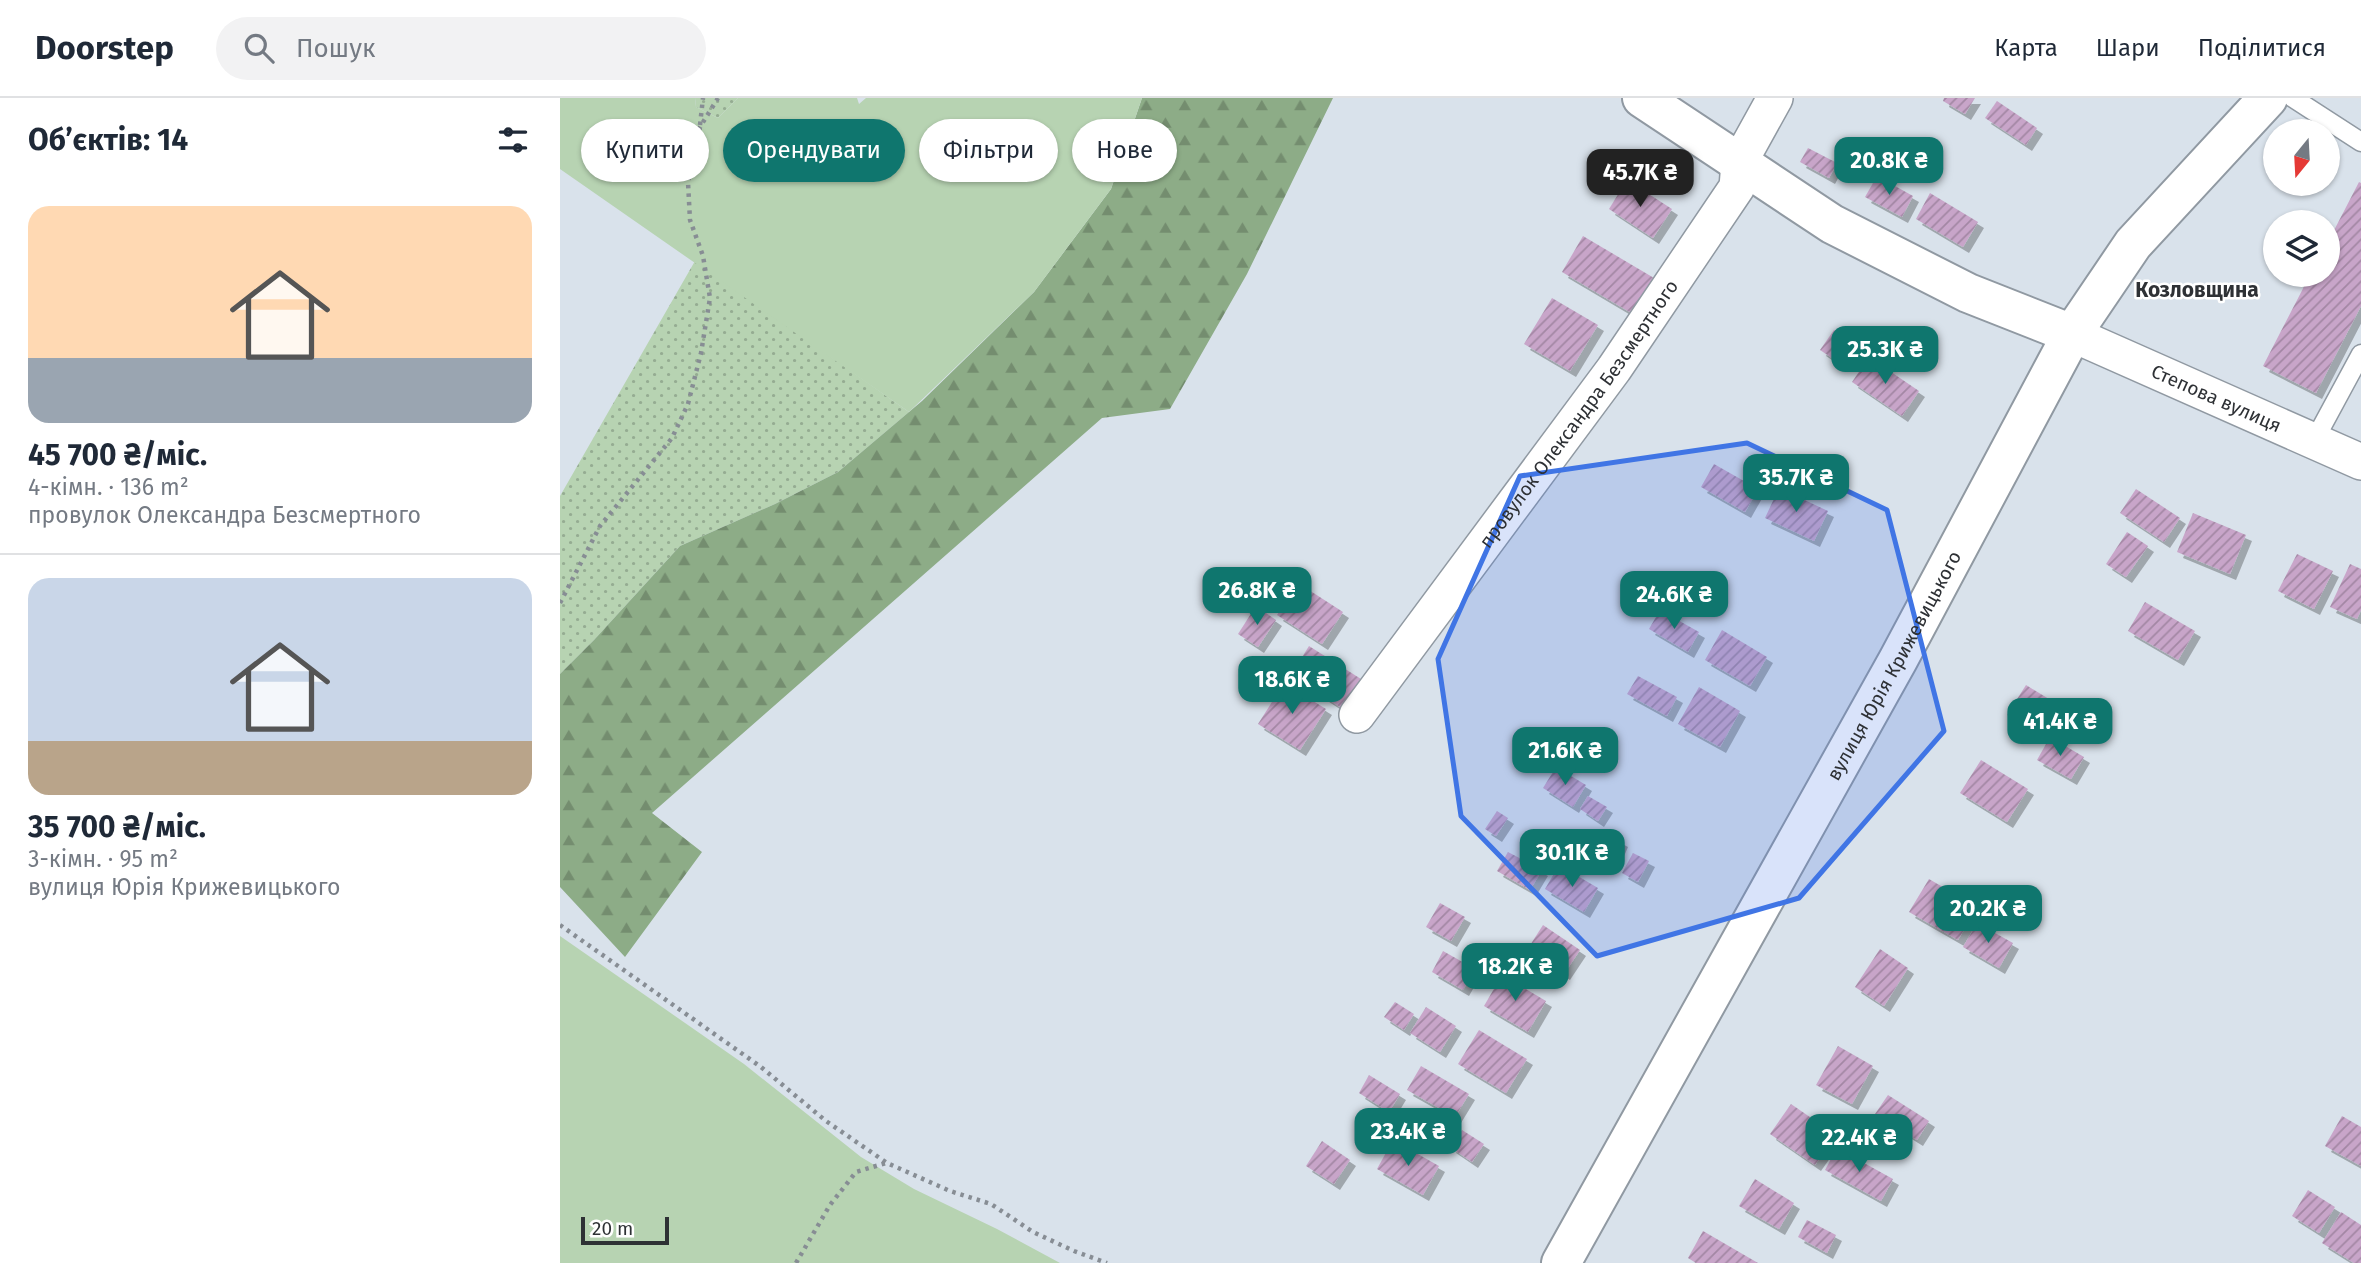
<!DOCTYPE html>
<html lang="uk">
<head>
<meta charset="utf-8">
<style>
  :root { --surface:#fff; --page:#f2f2f3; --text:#1f2937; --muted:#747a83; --line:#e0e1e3; --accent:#0f766e }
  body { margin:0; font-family:"Fira Sans",sans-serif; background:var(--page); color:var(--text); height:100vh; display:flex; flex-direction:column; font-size:26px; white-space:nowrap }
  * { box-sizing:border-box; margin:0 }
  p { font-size:23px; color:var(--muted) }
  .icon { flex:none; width:38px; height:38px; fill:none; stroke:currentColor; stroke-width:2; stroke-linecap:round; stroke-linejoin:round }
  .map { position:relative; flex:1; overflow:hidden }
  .drawer { display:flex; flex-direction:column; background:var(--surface); width:560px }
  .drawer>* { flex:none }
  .banner { position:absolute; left:21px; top:21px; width:665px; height:63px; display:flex; gap:14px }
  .needle { width:46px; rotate:198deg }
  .fabs { position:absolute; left:1703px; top:21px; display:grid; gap:14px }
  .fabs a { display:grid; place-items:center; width:77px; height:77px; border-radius:50%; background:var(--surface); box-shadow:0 2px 5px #0004; font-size:35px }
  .scale { position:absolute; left:21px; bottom:18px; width:88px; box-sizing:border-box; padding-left:7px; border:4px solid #2e3135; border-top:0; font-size:19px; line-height:24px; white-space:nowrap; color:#2e3135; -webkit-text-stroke:5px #fff; paint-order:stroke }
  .price { position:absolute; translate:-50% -60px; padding:0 16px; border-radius:14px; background:var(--accent); color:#fff; font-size:23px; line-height:46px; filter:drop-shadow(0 2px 4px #0008) }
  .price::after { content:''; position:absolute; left:50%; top:42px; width:21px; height:16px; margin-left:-10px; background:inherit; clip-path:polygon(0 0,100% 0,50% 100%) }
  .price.selected { background:#222; color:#fff }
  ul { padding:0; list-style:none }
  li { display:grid; align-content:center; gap:14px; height:371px; padding:0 28px }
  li+li { border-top:2px solid var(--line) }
  li span { display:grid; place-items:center; height:217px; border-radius:21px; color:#555 }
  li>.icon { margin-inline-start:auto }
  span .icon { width:126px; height:126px; fill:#fffc; stroke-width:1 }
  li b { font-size:30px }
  h2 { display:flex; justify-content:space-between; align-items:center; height:84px; padding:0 28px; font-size:30px }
  .chip { padding:0 24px; border-radius:32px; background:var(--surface); box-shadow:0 2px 5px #0004; font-size:24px; line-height:63px }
  .chip.selected { background:var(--accent); color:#fff }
  header { display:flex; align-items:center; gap:42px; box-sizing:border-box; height:98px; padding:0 35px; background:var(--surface); border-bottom:2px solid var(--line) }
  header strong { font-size:33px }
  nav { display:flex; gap:38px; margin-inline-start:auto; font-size:24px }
  .search { width:490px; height:63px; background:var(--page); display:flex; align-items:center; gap:18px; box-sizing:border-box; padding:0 24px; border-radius:38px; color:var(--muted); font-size:26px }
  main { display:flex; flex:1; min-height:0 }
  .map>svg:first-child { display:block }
  .grass { fill:url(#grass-dots) }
  .forest { fill:url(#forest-firs) }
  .garden { fill:#b7d3b2 }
  .building { fill:url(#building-hatch); filter:url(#shadow) }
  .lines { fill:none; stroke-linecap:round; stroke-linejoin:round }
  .lane-casing { stroke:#9099a2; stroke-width:21 }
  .street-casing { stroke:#9099a2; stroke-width:38 }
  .secondary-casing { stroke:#9099a2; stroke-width:42 }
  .path { stroke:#878d94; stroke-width:4.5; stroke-dasharray:3.5 5; stroke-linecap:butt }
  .lane { stroke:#fff; stroke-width:18 }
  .street { stroke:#fff; stroke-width:35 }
  .secondary { stroke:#fff; stroke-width:38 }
  .marked { fill:#4075e5; fill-opacity:0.2; stroke:#4075e5; stroke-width:5; stroke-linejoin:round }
  .labels { text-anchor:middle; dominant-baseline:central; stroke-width:5; stroke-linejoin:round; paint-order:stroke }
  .street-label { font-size:19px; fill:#2e3135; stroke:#fff }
  .neighbourhood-label { font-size:21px; font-weight:bold; fill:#2e3135; stroke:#fff }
</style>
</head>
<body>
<header>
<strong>Doorstep</strong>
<div class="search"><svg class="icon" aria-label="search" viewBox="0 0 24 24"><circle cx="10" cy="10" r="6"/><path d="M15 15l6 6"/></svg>Пошук</div>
<nav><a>Карта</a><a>Шари</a><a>Поділитися</a></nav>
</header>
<main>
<section class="drawer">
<h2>Об’єктів: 14<svg class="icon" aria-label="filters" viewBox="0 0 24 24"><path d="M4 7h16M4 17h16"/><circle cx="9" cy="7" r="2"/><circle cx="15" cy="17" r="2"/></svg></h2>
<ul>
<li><span style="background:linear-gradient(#ffd9b3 70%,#9aa5b1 0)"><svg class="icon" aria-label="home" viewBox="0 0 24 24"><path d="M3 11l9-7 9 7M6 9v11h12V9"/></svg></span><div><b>45 700 ₴/міс.</b><p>4-кімн. · 136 m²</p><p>провулок Олександра Безсмертного</p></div></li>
<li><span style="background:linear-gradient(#c9d6e8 75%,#b9a48a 0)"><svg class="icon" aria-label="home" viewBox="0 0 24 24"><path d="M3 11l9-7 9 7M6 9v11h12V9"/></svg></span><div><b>35 700 ₴/міс.</b><p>3-кімн. · 95 m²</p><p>вулиця Юрія Крижевицького</p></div></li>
</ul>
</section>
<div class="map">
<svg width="1801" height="1165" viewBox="0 0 1801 1165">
  <defs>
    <pattern id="grass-dots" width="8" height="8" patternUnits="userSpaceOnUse" patternTransform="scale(1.75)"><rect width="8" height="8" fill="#b7d3b2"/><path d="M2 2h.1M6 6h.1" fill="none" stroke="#95ac92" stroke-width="1.8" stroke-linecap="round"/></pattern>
    <pattern id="forest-firs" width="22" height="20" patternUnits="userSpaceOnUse" patternTransform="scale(1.75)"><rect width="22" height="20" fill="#8dac87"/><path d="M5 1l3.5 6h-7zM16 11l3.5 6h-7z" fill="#748d6f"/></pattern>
    <pattern id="building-hatch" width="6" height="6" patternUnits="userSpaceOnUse" patternTransform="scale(1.75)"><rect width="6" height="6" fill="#c8a5c9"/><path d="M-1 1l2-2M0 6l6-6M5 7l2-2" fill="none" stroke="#a387a4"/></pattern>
    <filter id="shadow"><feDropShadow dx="6" dy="6" stdDeviation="0" flood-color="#0004"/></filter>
  </defs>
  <rect width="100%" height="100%" fill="#d9e2eb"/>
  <g class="grass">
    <path d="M 135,0 L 178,0 L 158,20 L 136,9 Z"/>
    <path d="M 135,163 L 349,314 L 278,374 L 215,406 L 120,448 L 34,542 L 0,576 L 0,398 Z"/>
  </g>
  <path class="forest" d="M 582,0 L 773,0 L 687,176 L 610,311 L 542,320 L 92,715 L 142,754 L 65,859 L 0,789 L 0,576 L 34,542 L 120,448 L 215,406 L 278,374 L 362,303 L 474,194 L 551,91 Z"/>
  <g class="garden">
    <path d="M 0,0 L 135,0 L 136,9 L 158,20 L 178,0 L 297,0 L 299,6 L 306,0 L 582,0 L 551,91 L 474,194 L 349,314 L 0,71 Z"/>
    <path d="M 0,838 L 184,966 L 301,1059 L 354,1091 L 437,1131 L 500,1165 L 0,1165 Z"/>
  </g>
  <g class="building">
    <path d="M 1384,0 L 1415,0 L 1405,16 L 1383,3 Z"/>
    <path d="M 1437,3 L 1477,30 L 1466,47 L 1425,20 Z"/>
    <path d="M 1248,50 L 1277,65 L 1269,80 L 1240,64 Z"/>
    <path d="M 1317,78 L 1353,98 L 1342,119 L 1305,99 Z"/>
    <path d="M 1067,82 L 1112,111 L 1093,140 L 1049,111 Z"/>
    <path d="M 1799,84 L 1801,85 L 1801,208 L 1756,295 L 1703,268 L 1750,177 L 1768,177 L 1768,144 Z"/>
    <path d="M 1370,95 L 1418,124 L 1403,149 L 1356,121 Z"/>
    <path d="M 1023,138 L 1094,180 L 1073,216 L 1002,174 Z"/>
    <path d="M 992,200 L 1038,227 L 1010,273 L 964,246 Z"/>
    <path d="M 1274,232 L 1286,240 L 1272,260 L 1260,252 Z"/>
    <path d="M 1309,259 L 1359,293 L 1342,318 L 1292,284 Z"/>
    <path d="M 1154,366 L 1198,391 L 1185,414 L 1141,389 Z"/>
    <path d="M 1219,390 L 1268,413 L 1254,443 L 1205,420 Z"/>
    <path d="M 1576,391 L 1620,420 L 1604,444 L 1560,415 Z"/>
    <path d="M 1633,415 L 1686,437 L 1670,476 L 1617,454 Z"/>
    <path d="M 1567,434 L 1588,448 L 1566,479 L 1546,466 Z"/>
    <path d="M 1737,456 L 1773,473 L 1754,511 L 1718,493 Z"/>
    <path d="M 1790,466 L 1801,471 L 1801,512 L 1797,521 L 1770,509 Z"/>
    <path d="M 707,473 L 721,482 L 706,507 L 692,499 Z"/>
    <path d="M 738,485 L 783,514 L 762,546 L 717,517 Z"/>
    <path d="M 1585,504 L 1635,533 L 1618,562 L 1568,533 Z"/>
    <path d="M 696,508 L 716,522 L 698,549 L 678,536 Z"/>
    <path d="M 1100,512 L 1139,534 L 1128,554 L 1089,531 Z"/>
    <path d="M 1162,532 L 1207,559 L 1190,588 L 1145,562 Z"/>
    <path d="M 749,548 L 801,581 L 783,611 L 731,577 Z"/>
    <path d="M 1078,578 L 1117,599 L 1107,618 L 1067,596 Z"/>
    <path d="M 724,585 L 766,611 L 740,652 L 698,626 Z"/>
    <path d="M 1466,587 L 1502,609 L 1484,640 L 1447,617 Z"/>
    <path d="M 1139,589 L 1180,613 L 1160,649 L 1118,626 Z"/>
    <path d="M 1490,639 L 1524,659 L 1511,681 L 1477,662 Z"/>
    <path d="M 1421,662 L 1468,691 L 1447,724 L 1400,695 Z"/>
    <path d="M 996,669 L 1026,687 L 1013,709 L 983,690 Z"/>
    <path d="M 1028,698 L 1047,709 L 1038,723 L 1020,711 Z"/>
    <path d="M 937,713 L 948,720 L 936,738 L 925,731 Z"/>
    <path d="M 1047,735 L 1062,743 L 1052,766 L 1036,759 Z"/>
    <path d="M 948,754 L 982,772 L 970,792 L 937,773 Z"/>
    <path d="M 1073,755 L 1089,763 L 1078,784 L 1062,775 Z"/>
    <path d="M 999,767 L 1038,790 L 1024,814 L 985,791 Z"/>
    <path d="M 1369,781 L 1417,809 L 1398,842 L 1349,814 Z"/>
    <path d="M 880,805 L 905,819 L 891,843 L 866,829 Z"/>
    <path d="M 1417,825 L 1453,845 L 1439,870 L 1403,849 Z"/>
    <path d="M 983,827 L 1020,852 L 1004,876 L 967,852 Z"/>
    <path d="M 1320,851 L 1348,870 L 1324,908 L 1295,889 Z"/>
    <path d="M 883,853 L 915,871 L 903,892 L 872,874 Z"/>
    <path d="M 942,877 L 986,903 L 968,934 L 924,908 Z"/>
    <path d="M 835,904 L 854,916 L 844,932 L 824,919 Z"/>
    <path d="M 866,909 L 896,928 L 880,954 L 850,935 Z"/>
    <path d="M 919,932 L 967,961 L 946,995 L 898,966 Z"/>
    <path d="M 1278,948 L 1313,968 L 1292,1006 L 1256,987 Z"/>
    <path d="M 861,968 L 909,996 L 895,1019 L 847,992 Z"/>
    <path d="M 809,977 L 840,996 L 829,1014 L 799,995 Z"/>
    <path d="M 1328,997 L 1369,1023 L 1357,1042 L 1315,1016 Z"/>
    <path d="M 1231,1006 L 1276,1037 L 1255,1067 L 1210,1036 Z"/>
    <path d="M 1782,1018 L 1801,1029 L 1801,1068 L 1765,1048 Z"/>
    <path d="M 902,1032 L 924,1046 L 912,1064 L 890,1049 Z"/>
    <path d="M 833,1042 L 879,1068 L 863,1097 L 817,1071 Z"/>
    <path d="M 762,1043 L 790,1062 L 774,1086 L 746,1068 Z"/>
    <path d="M 1277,1050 L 1333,1081 L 1321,1103 L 1265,1072 Z"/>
    <path d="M 1195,1081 L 1234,1105 L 1219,1131 L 1179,1108 Z"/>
    <path d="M 1748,1092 L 1775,1109 L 1759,1135 L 1732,1118 Z"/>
    <path d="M 1781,1114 L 1801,1127 L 1801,1165 L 1794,1165 L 1762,1145 Z"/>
    <path d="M 1247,1122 L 1276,1137 L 1267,1155 L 1238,1139 Z"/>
    <path d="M 1143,1133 L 1198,1165 L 1136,1165 L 1128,1160 Z"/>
  </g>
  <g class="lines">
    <defs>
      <g id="lane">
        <path d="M 1733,0 L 1801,44"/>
        <path d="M 1754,343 L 1801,256"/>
      </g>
      <g id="street">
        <path id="s1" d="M 1512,236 L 1801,364"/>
        <path id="s2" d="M 797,617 L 1054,271 L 1177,89 L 1179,65 L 1215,0"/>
      </g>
      <g id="secondary">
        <path d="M 1082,0 L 1272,126 L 1408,195 L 1512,236"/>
        <path id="s3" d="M 1001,1165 L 1338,562 L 1512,236 L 1573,146 L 1708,0"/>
      </g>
    </defs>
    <use href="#lane" class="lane-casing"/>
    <use href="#street" class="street-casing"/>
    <use href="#secondary" class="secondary-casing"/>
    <g class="path">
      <path d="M 140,27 L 143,0"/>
      <path d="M 0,505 L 40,428 L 112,340 L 128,306 L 141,255 L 150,200 L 143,158 L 130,122 L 128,84 L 140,29 L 158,0"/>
      <path d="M 0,827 L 201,969 L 266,1023 L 327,1065 L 390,1093 L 431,1106 L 473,1134 L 514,1153 L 547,1165"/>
      <path d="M 236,1165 L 270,1107 L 296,1074 L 326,1065"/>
    </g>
    <use href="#lane" class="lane"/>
    <use href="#street" class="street"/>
    <use href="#secondary" class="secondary"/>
  </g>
  <path class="marked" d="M 1187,345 L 1327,412 L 1384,633 L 1239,800 L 1037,858 L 901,718 L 878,561 L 960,378 Z"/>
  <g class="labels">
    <g class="street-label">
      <text stroke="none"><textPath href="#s1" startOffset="158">Степова вулиця</textPath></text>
      <text stroke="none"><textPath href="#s2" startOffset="374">провулок Олександра Безсмертного</textPath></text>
      <text stroke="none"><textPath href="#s3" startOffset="684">вулиця Юрія Крижевицького</textPath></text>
    </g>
    <g class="neighbourhood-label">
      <text x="1637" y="192">Козловщина</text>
    </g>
  </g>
</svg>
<div class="fabs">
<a><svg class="needle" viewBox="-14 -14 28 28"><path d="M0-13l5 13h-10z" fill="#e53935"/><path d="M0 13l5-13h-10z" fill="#747a83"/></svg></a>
<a><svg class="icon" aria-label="layers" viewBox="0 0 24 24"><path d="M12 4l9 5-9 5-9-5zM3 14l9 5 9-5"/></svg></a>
</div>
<div class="scale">20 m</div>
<b class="price" style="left:1329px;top:99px">20.8K ₴</b>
<b class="price selected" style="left:1080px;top:111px">45.7K ₴</b>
<b class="price" style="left:1325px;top:288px">25.3K ₴</b>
<b class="price" style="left:1236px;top:416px">35.7K ₴</b>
<b class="price" style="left:697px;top:529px">26.8K ₴</b>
<b class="price" style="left:1114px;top:533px">24.6K ₴</b>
<b class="price" style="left:732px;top:618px">18.6K ₴</b>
<b class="price" style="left:1500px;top:660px">41.4K ₴</b>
<b class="price" style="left:1005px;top:689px">21.6K ₴</b>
<b class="price" style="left:1012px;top:791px">30.1K ₴</b>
<b class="price" style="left:1428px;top:847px">20.2K ₴</b>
<b class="price" style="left:955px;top:905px">18.2K ₴</b>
<b class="price" style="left:848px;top:1070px">23.4K ₴</b>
<b class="price" style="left:1299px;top:1076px">22.4K ₴</b>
<div class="banner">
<a class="chip">Купити</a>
<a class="chip selected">Орендувати</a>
<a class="chip">Фільтри</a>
<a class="chip">Нове</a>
</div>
</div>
</main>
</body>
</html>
